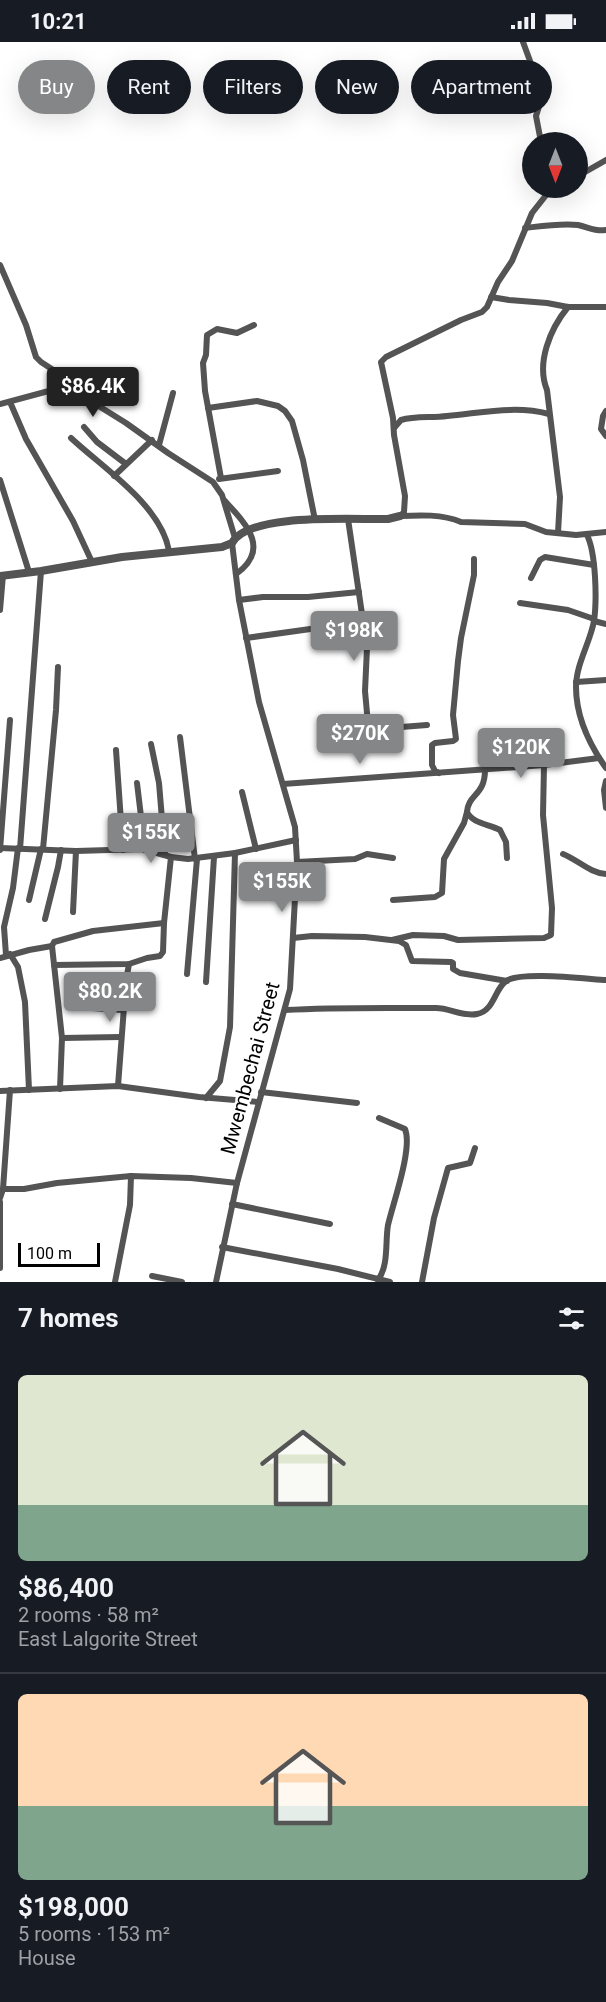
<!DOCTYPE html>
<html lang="en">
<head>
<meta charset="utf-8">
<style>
  :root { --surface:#171b24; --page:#242831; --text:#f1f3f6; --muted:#9ea1a6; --line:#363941; --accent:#858687 }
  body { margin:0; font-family:Roboto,sans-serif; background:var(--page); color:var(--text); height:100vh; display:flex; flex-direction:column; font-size:22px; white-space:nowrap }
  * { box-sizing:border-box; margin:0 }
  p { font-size:20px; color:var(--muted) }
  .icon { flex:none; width:33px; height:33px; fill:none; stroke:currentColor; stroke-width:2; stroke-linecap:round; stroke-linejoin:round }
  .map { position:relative; height:1240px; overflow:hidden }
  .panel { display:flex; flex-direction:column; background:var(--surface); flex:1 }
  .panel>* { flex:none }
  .banner { position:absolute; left:18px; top:18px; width:570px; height:54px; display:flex; gap:12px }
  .needle { width:39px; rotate:180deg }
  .tools { position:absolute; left:522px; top:90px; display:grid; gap:12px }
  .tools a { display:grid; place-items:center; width:66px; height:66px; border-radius:50%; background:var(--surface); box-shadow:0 6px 24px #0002; font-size:30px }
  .scale { position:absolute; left:18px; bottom:15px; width:82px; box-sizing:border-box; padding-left:6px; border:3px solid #000; border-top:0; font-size:16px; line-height:21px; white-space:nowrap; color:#000; -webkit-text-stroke:4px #fff; paint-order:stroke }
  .price { position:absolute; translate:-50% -51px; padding:0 14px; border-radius:6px; background:var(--accent); color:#fff; font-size:20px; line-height:39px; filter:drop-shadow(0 2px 3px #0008) }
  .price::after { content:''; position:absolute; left:50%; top:36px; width:18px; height:14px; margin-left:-9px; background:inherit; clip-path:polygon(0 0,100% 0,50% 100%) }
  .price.selected { background:#222; color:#fff }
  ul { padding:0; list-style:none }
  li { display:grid; align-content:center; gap:12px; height:318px; padding:0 18px }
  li+li { border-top:2px solid var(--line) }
  li span { display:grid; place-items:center; height:186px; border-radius:9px; color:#555 }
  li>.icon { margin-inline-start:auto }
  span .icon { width:108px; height:108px; fill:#fffc; stroke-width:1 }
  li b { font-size:26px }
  h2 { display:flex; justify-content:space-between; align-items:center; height:72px; padding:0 18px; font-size:26px }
  .tag { padding:0 21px; border-radius:27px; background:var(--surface); box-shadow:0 6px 24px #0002; font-size:21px; line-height:54px }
  .tag.selected { background:var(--accent); color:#fff }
  .status { display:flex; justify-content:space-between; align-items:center; height:42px; padding:0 30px; background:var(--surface); direction:ltr }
  .status svg { height:16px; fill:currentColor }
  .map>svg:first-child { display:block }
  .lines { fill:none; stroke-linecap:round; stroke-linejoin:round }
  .minor { stroke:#545454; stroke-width:6 }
  .tertiary { stroke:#545454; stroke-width:8 }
  .labels { text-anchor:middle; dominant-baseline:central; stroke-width:5; stroke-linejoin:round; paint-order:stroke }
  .street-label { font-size:20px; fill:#000; stroke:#fff }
</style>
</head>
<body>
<div class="status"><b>10:21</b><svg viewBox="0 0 49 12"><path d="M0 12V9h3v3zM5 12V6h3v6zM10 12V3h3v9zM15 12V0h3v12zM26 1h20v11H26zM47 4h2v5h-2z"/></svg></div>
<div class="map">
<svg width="606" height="1240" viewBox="0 0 606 1240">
  <rect width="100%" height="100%" fill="#fff"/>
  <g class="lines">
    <g class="minor">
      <path d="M 523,0 L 540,46 L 541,58 L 536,74 L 541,100"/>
      <path d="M 578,134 L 606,118"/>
      <path d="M 525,186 C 542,184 561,181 578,183 C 588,185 596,190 606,188"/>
      <path d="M 0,223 L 26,283 L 36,315 L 41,320 L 64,335 L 89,358 L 126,381 L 168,411 L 213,440 L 222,453 L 235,496"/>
      <path d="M 491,255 L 509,258 L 547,261 L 568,265 L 606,265"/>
      <path d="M 10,360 L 26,397 L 73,479 L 92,520"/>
      <path d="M 0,362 L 71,343"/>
      <path d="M 208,366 L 257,359 L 278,364 L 285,369 L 292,379 L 303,418 L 315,478"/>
      <path d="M 606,369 L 603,374 L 601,387 L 606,394"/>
      <path d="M 84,385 L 97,400 L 126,422"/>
      <path d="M 394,386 L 401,378 C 415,374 432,376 447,374 C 482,371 515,363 549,372"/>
      <path d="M 71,396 C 103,426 161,463 169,509"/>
      <path d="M 159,403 L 173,351"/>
      <path d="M 114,434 L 152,398"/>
      <path d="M 221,436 L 205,349 L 203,321 L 206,313 L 207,293 L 217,287 L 237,291 L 254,283"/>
      <path d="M 219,437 L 278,429"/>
      <path d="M 0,438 L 29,530"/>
      <path d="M 225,459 C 246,482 271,507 236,532"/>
      <path d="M 400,474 L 404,470 L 405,454 L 394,393 L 393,376 L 381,320 L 386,315 L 461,278 L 482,270 L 487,265 L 498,240 L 512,219 L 532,171 L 547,152 L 549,146"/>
      <path d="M 400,474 C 420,473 442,472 461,480 L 525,482 L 546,490 L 576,493 L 606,490"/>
      <path d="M 348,477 L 367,606 L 365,649 L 368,682 L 376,687 L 427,683"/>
      <path d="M 558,491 L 560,455 L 547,348 C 536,321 550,287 568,265"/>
      <path d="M 587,493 C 596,511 597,558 594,579 C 590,601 576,622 576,645 C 576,675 589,702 606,726"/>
      <path d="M 531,536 L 540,518 L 545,515 L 594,523"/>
      <path d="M 239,558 L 263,555 L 308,555 L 359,550"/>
      <path d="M 520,561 L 568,568 L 594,577"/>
      <path d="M 0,568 L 3,533"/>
      <path d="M 594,579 L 606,582"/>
      <path d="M 246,596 L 339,583 L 362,574"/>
      <path d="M 576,640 L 606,638"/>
      <path d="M 180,695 L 195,817"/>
      <path d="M 151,702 L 159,741 L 165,813"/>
      <path d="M 116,708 L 123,808"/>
      <path d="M 485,728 C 485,754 468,752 467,770 C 473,782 489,782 500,788 L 506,800 L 507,816"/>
      <path d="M 439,731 L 435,729 L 432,723 L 432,703 L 435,701 L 453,699 L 456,697 L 453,673 L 458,619 L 461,596 L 474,533 L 474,517"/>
      <path d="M 606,739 L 604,748 L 606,766"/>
      <path d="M 137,741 L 145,808"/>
      <path d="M 283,742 L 544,723 L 599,716"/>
      <path d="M 242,750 L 256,807"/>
      <path d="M 0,806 L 76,809 L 143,807 L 171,815 L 188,817 L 235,811 L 296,798"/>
      <path d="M 20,807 L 41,529"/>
      <path d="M 43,807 L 56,668 L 58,625"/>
      <path d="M 0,808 L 10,678"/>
      <path d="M 563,812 C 578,818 590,831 606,832"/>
      <path d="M 297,820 L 355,817 L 367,812 L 393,816"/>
      <path d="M 29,858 L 41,807"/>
      <path d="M 393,858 L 435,855 L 442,851 L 444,817 L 464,781 L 467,770"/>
      <path d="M 73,870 L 76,809"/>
      <path d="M 45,877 L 58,825 L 61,808"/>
      <path d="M 293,896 L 312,894 L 365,895 L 399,899 L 406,903 L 412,919 L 451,920 L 453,921 L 453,927 L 460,931 L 507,939"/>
      <path d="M 392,898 L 413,893 L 444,894 L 458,898 L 544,896 L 551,893 L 552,866 L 543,773 L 544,723"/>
      <path d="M 10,912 L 18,925 L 25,960 L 29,1048"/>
      <path d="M 6,913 L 4,885 L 13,846 L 18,806"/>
      <path d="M 0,916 L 29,908 L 52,904"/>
      <path d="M 54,923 L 129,922 L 147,916 L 160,914 L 163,910 L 164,881 L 171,815"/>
      <path d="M 187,932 L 197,817"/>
      <path d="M 206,940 L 214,815"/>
      <path d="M 92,966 L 123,968"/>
      <path d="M 285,968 C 336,965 386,966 436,966 C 450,966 463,975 477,972 C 494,969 494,948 506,939 C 520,929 587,937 606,938"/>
      <path d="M 62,996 L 121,995"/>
      <path d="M 118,1044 L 126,939 L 129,922"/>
      <path d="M 60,1047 L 62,996 L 52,904 L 54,900 L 93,889 L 164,881"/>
      <path d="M 0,1049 L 118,1044 L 199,1055 L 258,1060"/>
      <path d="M 261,1050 L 357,1061"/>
      <path d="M 206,1056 L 220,1039 L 230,985 L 235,811"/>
      <path d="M 3,1147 L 24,1147 L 57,1141 L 131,1134 L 191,1136 L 237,1141"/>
      <path d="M 0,1156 L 3,1147 L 10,1048"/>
      <path d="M 0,1160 L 0,1226"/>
      <path d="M 232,1162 L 330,1182"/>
      <path d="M 222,1205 L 338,1227 L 390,1240"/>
      <path d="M 152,1234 L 182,1240"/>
      <path d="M 378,1238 C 389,1223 385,1200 388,1183 C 393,1161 413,1106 405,1087 L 379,1076"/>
      <path d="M 115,1240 L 130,1163 L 131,1134"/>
      <path d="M 216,1240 L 237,1141 L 290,947 L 297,820 L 295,785 L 259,660 L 239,558 L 232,501"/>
      <path d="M 422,1240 L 434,1176 L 448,1126 L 470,1121 L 475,1106"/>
    </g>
    <path class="tertiary" d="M 0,534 L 41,529 L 122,515 L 222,505 L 232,501 C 249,470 355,478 388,477 L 400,474"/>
  </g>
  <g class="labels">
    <g class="street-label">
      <text transform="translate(250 1026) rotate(-75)">Mwembechai Street</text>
    </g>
  </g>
</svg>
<div class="tools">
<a><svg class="needle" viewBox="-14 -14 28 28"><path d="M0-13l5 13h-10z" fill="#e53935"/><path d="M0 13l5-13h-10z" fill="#9ea1a6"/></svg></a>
</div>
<div class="scale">100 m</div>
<b class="price selected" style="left:93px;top:376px">$86.4K</b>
<b class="price" style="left:354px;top:620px">$198K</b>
<b class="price" style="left:360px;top:723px">$270K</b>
<b class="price" style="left:521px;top:737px">$120K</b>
<b class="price" style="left:151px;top:822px">$155K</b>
<b class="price" style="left:282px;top:871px">$155K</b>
<b class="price" style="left:110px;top:981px">$80.2K</b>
<div class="banner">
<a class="tag selected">Buy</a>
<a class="tag">Rent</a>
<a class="tag">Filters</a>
<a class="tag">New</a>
<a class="tag">Apartment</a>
</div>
</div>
<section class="panel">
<h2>7 homes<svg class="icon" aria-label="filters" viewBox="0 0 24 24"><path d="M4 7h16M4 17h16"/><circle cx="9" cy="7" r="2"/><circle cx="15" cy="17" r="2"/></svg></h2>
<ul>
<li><span style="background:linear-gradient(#dfe7d0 70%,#7fa58c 0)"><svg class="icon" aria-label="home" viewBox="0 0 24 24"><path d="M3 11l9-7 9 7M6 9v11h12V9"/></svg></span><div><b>$86,400</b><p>2 rooms · 58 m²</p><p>East Lalgorite Street</p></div></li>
<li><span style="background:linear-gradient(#ffd9b3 60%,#7fa58c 0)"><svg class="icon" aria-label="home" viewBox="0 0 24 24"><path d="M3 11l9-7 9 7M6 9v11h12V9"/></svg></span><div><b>$198,000</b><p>5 rooms · 153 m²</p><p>House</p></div></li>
</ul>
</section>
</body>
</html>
